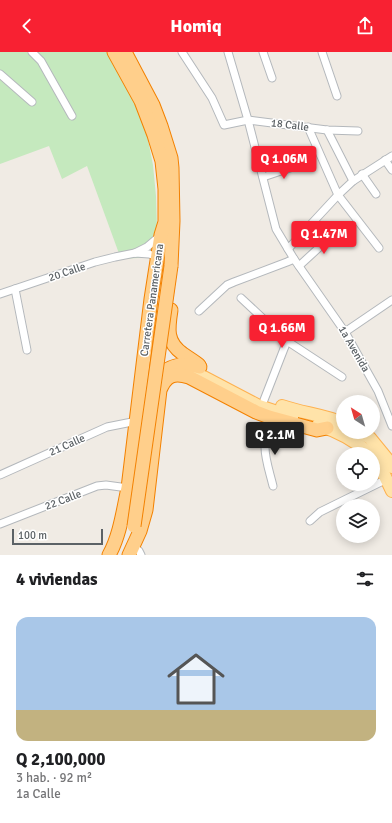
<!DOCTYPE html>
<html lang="es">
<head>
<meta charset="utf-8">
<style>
  :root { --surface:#fff; --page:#f6f6f6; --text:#202124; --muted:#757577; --accent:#f82132 }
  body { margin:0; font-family:Signika,sans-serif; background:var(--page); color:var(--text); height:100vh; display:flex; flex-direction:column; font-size:15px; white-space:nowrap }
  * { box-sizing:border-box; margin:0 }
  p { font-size:13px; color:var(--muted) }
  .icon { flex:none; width:22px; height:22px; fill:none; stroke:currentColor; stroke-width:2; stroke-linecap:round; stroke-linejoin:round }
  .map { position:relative; height:503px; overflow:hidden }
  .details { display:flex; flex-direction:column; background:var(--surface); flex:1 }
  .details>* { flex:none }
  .needle { width:26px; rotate:323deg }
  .fabs { position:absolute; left:336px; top:343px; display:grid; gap:8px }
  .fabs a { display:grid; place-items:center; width:44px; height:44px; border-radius:50%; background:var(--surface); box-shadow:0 2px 10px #0003; font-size:20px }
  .scale { position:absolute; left:12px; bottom:10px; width:91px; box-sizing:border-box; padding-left:4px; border:2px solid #5c6266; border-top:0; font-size:11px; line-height:14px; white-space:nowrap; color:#5c6266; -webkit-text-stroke:3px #fff; paint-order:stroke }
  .price { position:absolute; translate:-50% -34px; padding:0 9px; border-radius:4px; background:var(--accent); color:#fff; font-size:13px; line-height:26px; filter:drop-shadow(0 1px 2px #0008) }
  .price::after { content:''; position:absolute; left:50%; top:24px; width:12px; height:9px; margin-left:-6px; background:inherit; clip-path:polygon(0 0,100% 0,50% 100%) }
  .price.current { background:#222; color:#fff }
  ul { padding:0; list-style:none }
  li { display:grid; align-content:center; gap:8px; height:212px; padding:0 16px }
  li span { display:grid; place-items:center; height:124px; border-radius:12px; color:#555 }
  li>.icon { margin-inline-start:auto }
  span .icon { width:72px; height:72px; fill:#fffc; stroke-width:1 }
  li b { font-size:17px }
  h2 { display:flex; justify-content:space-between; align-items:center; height:48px; padding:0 16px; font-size:17px }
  header { display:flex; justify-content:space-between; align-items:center; height:52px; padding:0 16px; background:var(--accent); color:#fff; font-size:18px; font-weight:700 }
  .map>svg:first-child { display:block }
  .green { fill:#c5e9be }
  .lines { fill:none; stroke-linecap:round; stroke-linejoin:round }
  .street-casing { stroke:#b4b8bc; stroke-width:9 }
  .primary-casing { stroke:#feb14f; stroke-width:14 }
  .highway-casing { stroke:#f38100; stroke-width:15 }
  .street { stroke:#fff; stroke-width:7 }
  .primary { stroke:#ffe3a9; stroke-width:12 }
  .highway { stroke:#ffcf8b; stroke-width:13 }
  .highway-bridge-casing { stroke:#f38100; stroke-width:15; stroke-linecap:butt }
  .highway-bridge { stroke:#ffcf8b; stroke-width:13 }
  .labels { text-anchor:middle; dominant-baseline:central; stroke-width:3; stroke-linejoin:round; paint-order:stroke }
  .street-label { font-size:11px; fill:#5c6266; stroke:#fff }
</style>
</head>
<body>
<header><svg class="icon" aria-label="back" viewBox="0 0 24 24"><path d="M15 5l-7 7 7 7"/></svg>Homiq<svg class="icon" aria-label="share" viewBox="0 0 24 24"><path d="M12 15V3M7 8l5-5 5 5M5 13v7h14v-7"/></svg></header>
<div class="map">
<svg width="392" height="503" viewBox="0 0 392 503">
  <rect width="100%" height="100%" fill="#f0ebe4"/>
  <path class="green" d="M 0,0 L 107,0 L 135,52 L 146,78 L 153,113 L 156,144 L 157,176 L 154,205 L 121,207 L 87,114 L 62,127 L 49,94 L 0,112 Z"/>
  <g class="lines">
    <defs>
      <g id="street">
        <path d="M 32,0 L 41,9 L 72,64"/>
        <path d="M 182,0 L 212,46 L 224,73 L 248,68 L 327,78 L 358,79"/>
        <path d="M 228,0 L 248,68 L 276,177 L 294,207 L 345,280 L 378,339 L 392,374"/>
        <path d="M 263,0 L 272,26"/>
        <path d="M 322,0 L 337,44"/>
        <path d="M 0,22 L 32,50"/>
        <path d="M 308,75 L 338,143 L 379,196"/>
        <path d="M 327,78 L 353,129"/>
        <path d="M 385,108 L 392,118"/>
        <path d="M 362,122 L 376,142"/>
        <path d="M 263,125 L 299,113"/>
        <path d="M 288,197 L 338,143 L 353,129 L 392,104"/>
        <path d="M 135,201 L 147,195 L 160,184"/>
        <path d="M 299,214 L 337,179"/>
        <path d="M 15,237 L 27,298"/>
        <path d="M 0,242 L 95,210 L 115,205 L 135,201 L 149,202 L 158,205"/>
        <path d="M 241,246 L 287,289 L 342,325"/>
        <path d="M 199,259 L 227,233 L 234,230 L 287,210 L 294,207"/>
        <path d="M 345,280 L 392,248"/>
        <path d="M 264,348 L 287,289"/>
        <path d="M 0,423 L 107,375 L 137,369"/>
        <path d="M 273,434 C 267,409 258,391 274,367"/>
        <path d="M 310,469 L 320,460 L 387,427"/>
        <path d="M 0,472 L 97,434 L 106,433 L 128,436"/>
        <path d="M 133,494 L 139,499 L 141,503"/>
      </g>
      <g id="primary">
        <path d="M 196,321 L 259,354 L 292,365"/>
        <path d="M 282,354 C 302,361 324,363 343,371"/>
        <path d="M 318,373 C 337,379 355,388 370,402"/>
        <path d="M 359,380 L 370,386 L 388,408 L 392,415"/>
        <path d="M 373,405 L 380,414 L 392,439"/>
      </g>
      <g id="highway">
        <path d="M 125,0 L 153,53 L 161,74 L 171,106 L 172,116 L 173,169 L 171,214"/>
        <path d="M 171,258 C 168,277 166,290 183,302 C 189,306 194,309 199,313"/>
        <path d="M 162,321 C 173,312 187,311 200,315"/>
        <path d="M 109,503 C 120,483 123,459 128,436 L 151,247 L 161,183 L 165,170 L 165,137 L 162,109 L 154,83 L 141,49 L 114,0"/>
        <path d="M 129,503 L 140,479 L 146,458 L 160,338 C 166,324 173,320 189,325 L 256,360 L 269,365 L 317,378 L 327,376"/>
      </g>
    </defs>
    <use href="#street" class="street-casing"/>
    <use href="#primary" class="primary-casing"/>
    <use href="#highway" class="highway-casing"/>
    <use href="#street" class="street"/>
    <use href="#primary" class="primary"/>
    <use href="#highway" class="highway"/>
    <defs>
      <path id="highway-bridge" d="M 134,474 L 171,214"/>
    </defs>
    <use href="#highway-bridge" class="highway-bridge-casing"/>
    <use href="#highway-bridge" class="highway-bridge"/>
  </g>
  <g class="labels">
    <g class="street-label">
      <text transform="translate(290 73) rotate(7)">18 Calle</text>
      <text transform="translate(67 220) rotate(-19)">20 Calle</text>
      <text transform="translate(152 248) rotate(-82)">Carretera Panamericana</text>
      <text transform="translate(354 297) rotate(60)">1a Avenida</text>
      <text transform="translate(67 393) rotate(-24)">21 Calle</text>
      <text transform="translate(63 448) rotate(-21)">22 Calle</text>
    </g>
  </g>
</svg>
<div class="fabs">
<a><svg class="needle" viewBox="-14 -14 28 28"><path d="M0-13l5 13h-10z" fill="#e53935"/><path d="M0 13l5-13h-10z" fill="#757577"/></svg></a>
<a><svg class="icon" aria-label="locate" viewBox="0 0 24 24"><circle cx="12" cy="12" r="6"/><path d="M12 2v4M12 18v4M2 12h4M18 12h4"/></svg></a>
<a><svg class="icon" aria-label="layers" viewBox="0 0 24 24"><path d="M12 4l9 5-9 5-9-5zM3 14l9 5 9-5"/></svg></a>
</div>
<div class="scale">100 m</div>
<b class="price" style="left:284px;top:128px">Q 1.06M</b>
<b class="price" style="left:324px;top:203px">Q 1.47M</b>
<b class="price" style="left:282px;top:297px">Q 1.66M</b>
<b class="price current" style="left:275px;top:404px">Q 2.1M</b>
</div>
<section class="details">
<h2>4 viviendas<svg class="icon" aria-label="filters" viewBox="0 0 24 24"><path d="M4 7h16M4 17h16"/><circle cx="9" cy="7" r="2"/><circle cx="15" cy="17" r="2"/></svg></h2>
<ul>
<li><span style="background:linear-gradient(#a9c7e8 75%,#c2b280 0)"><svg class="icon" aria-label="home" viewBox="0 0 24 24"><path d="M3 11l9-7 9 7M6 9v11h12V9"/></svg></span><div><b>Q 2,100,000</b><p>3 hab. · 92 m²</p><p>1a Calle</p></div></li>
</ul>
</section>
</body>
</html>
